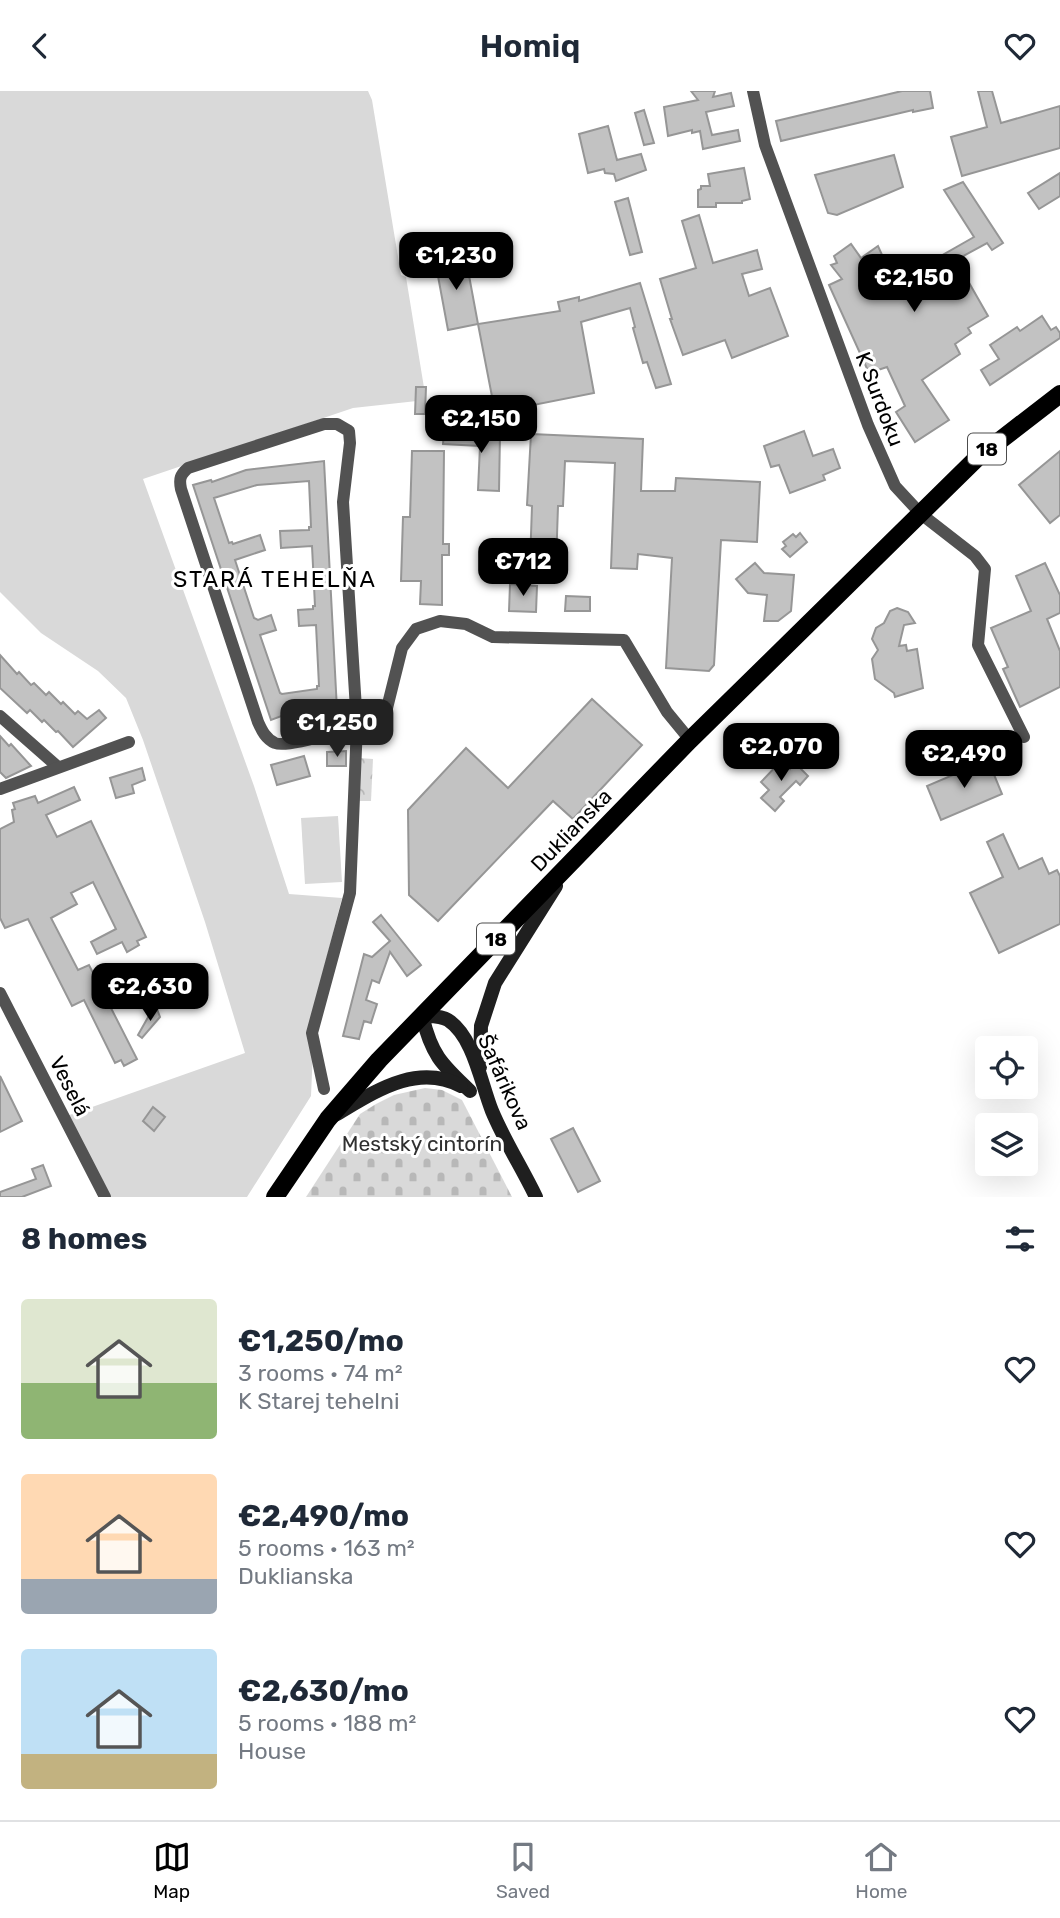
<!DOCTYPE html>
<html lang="en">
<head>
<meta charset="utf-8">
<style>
  :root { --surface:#fff; --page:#f6f6f7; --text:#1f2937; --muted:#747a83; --line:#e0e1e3; --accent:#000 }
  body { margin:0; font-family:Rubik,sans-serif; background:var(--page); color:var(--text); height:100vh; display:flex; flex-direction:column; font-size:26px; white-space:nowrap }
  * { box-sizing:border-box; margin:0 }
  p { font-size:23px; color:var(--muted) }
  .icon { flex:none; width:38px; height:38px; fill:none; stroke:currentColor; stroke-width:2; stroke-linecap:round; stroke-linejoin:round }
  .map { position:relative; height:1106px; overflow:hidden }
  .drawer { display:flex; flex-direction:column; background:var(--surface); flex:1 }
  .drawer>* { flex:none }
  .tools { position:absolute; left:975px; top:945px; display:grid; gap:14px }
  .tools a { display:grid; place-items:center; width:63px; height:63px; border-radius:7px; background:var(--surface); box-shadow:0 7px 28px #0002; font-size:35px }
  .price { position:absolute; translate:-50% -60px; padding:0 16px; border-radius:14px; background:var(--accent); color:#fff; font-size:23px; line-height:46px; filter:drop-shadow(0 2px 4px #0008) }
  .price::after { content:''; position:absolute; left:50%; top:42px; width:21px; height:16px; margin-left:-10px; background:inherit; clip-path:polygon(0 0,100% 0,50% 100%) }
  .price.selected { background:#222; color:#fff }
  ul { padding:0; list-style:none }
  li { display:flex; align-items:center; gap:21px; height:175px; padding:0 21px }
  li span { display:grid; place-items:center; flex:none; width:196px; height:140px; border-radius:7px; color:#555 }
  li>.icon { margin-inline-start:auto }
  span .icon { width:84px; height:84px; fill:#fffc; stroke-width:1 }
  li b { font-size:30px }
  h2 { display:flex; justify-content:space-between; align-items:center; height:84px; padding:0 21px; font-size:30px }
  header { display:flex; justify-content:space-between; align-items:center; height:91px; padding:0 21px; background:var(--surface); font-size:32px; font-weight:600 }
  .dock { display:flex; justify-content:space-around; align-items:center; height:98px; border-top:2px solid var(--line); background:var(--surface); font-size:19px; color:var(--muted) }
  .dock a { display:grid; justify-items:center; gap:4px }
  .dock .selected { color:var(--accent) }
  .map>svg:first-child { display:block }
  .grass { fill:#d9d9d9 }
  .forest { fill:url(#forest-crowns) }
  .cemetery { fill:url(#cemetery-stones) }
  .building { fill:#c2c2c2; stroke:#969696; stroke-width:2; fill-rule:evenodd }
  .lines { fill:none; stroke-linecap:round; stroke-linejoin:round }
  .street { stroke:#525252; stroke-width:12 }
  .secondary { stroke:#1f1f1f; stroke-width:14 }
  .primary { stroke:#000; stroke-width:18 }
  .labels { text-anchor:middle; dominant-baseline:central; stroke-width:6; stroke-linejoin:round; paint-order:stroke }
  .shield { fill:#fff; stroke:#4c4c4c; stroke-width:2 }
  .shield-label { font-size:19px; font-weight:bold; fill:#000 }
  .street-label { font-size:21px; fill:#000; stroke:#fff }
  .park-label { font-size:21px; fill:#303030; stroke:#fff }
  .neighbourhood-label { font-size:23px; letter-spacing:2px; fill:#000; stroke:#fff }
</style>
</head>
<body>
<header><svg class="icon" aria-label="back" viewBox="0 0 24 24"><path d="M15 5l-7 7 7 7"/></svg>Homiq<svg class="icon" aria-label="heart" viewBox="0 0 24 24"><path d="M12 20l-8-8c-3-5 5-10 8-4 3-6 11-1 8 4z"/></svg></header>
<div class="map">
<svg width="1060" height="1106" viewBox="0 0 1060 1106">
  <defs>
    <pattern id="forest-crowns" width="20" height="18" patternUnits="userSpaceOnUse" patternTransform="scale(1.75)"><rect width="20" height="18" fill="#d9d9d9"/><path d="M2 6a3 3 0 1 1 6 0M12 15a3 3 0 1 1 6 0" fill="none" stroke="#b8b8b8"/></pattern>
    <pattern id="cemetery-stones" width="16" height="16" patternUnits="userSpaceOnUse" patternTransform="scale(1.75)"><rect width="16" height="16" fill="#d9d9d9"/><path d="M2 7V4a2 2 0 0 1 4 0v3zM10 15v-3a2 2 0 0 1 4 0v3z" fill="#b8b8b8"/></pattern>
  </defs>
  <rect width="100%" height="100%" fill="#fff"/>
  <g class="grass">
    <path d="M 0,0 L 368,0 L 372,9 L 401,184 L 406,186 L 426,309 L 353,317 L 143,388 L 254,695 L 289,803 L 342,807 L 315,912 L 311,1005 L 247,1106 L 102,1106 L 61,1027 L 245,962 L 205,831 L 143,649 L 126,607 L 98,580 L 41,542 L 0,501 Z"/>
    <path d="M 338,725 L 342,791 L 305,793 L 301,727 Z"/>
  </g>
  <path class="forest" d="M 359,667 L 373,668 L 371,710 L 356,710 Z"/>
  <path class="cemetery" d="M 425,997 L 442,999 L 462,1009 L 512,1106 L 306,1106 L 360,1023 L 376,1013 L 394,1004 Z"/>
  <g class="building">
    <path d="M 691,0 L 715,0 L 713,6 L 731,2 L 734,15 L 706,21 L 712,44 L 738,39 L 740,50 L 703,58 L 700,40 L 692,42 L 692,39 L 668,45 L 664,16 L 698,9 Z"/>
    <path d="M 902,0 L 930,0 L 933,17 L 913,21 L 913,19 L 781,50 L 776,30 Z"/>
    <path d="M 978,0 L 992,0 L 1001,32 L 1060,15 L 1060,57 L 962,85 L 951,46 L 987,36 Z"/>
    <path d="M 644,19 L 654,52 L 644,54 L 635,22 Z"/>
    <path d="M 608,35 L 617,69 L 641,63 L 646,79 L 616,90 L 614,83 L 605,82 L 604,78 L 588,82 L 579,43 Z"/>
    <path d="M 894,64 L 903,96 L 837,124 L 828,122 L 815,84 Z"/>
    <path d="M 744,77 L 750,108 L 742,110 L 742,112 L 716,112 L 716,116 L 698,116 L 698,99 L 701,98 L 701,95 L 710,95 L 708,83 Z"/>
    <path d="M 1060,82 L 1060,105 L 1039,118 L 1028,102 Z"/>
    <path d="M 963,91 L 1003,152 L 992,159 L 987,152 L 956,169 L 988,225 L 968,237 L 971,242 L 955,253 L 960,263 L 922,289 L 949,329 L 915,351 L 896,321 L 905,315 L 887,276 L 869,282 L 829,194 L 842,188 L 831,174 L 837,172 L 834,165 L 851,153 L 861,167 L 878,155 L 896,195 L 935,175 L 932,170 L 974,146 L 944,99 Z"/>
    <path d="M 628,107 L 642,161 L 630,164 L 615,111 Z"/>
    <path d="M 699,124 L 713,172 L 757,159 L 762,178 L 742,183 L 749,205 L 770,197 L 788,245 L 732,267 L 725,249 L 683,264 L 670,228 L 672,228 L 660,188 L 696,177 L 682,130 Z"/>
    <path d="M 465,163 L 478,233 L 448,239 L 435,169 Z"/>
    <path d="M 640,192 L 671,293 L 656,297 L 647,271 L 643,272 L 633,237 L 635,236 L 630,217 L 581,231 L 594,302 L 533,314 L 533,323 L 519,322 L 504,325 L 503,319 L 495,321 L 478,233 L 560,220 L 558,211 L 579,206 L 579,210 Z"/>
    <path d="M 1042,225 L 1051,239 L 1056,236 L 1060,242 L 1060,247 L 990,294 L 981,279 L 999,268 L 990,254 L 1017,236 L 1020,240 Z"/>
    <path d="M 416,296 L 426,296 L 425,323 L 415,323 Z"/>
    <path d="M 444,340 L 500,343 L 499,400 L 478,399 L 480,355 L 443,353 Z"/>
    <path d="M 804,340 L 813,365 L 833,358 L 840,377 L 823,384 L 825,389 L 790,402 L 779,374 L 771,376 L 764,355 Z"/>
    <path d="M 531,343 L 643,348 L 641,400 L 675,400 L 676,387 L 760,391 L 757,451 L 721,449 L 714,574 L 709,580 L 666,577 L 672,467 L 638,463 L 637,478 L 611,477 L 615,372 L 565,370 L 563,415 L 558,415 L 556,474 L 530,473 L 532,415 L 527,414 Z"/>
    <path d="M 412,360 L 444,360 L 443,453 L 449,453 L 449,464 L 442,464 L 442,514 L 420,513 L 421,490 L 401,490 L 403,426 L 410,426 Z"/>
    <path d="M 1060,360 L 1060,424 L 1050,432 L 1019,394 Z"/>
    <path d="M 324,370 L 337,619 L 321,619 L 320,613 L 285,618 L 287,623 L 271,629 L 193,394 L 211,389 L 212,391 L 246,379 ZM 309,390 L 311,436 L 309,436 L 309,439 L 280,440 L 281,457 L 312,455 L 315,515 L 313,515 L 313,518 L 298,519 L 299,535 L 316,534 L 319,595 L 317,595 L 317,598 L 282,603 L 280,602 L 260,544 L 276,539 L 271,524 L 258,529 L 254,527 L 235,469 L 265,459 L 260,444 L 233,453 L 232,451 L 229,452 L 214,407 L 257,394 Z"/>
    <path d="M 800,442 L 807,451 L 790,466 L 782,458 L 786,455 L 783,451 L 793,443 L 796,446 Z"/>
    <path d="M 755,472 L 764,482 L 794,484 L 791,520 L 778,530 L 764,530 L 767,504 L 748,502 L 736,488 Z"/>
    <path d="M 1045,472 L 1060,504 L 1060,522 L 1047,528 L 1060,560 L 1060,596 L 1020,616 L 1003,578 L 1008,576 L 991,537 L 1031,520 L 1016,485 Z"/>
    <path d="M 510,493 L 537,495 L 536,521 L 509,520 Z"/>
    <path d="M 566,505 L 590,506 L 590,520 L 565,520 Z"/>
    <path d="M 897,517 L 908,521 L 915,532 L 904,534 L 899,555 L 906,554 L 907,560 L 917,558 L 923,597 L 895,606 L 894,602 L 875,588 L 872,568 L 878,559 L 872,548 L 876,537 L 884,532 L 890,520 Z"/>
    <path d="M 0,564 L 17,583 L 19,581 L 31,594 L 34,592 L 46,604 L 49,601 L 61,613 L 63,611 L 75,623 L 78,620 L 87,628 L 99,619 L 106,627 L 73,656 L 58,640 L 56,641 L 44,629 L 42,631 L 30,619 L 27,622 L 0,597 Z"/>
    <path d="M 592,608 L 642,654 L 573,728 L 553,710 L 438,830 L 409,804 L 408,719 L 466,657 L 508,697 Z"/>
    <path d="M 0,645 L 9,655 L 11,653 L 31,675 L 6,687 L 0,681 Z"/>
    <path d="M 346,660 L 346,675 L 327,675 L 327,661 Z"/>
    <path d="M 304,665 L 310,685 L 277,694 L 271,674 Z"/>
    <path d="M 988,669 L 1002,703 L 941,729 L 927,695 Z"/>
    <path d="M 781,670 L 790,678 L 795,672 L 808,685 L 800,694 L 796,690 L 780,706 L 784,710 L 775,720 L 761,707 L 769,699 L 761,691 Z"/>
    <path d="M 142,677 L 145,689 L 132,694 L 134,702 L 116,707 L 110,687 Z"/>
    <path d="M 74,696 L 80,709 L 46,724 L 57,746 L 91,730 L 146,846 L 137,850 L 139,854 L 127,861 L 122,851 L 97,863 L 91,851 L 116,838 L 93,791 L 71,802 L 77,813 L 51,827 L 78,879 L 89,874 L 137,968 L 124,975 L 121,969 L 115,972 L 84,909 L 72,915 L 28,828 L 5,837 L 0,827 L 0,738 L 14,731 L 12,719 L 15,718 L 13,712 L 35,705 L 38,712 Z"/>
    <path d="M 1003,743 L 1019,778 L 1042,767 L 1049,783 L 1057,779 L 1060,785 L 1060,833 L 999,862 L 970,802 L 1003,786 L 987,751 Z"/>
    <path d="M 381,824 L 421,874 L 407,885 L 390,861 L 379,892 L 372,889 L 366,909 L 377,913 L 371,932 L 364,930 L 359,948 L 343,945 L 364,863 L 372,866 L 390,850 L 373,831 Z"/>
    <path d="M 157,918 L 160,926 L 142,947 L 138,944 L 151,921 Z"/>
    <path d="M 0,985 L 22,1030 L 0,1041 Z"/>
    <path d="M 153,1016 L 165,1026 L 154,1040 L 143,1030 Z"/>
    <path d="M 573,1037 L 600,1090 L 578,1101 L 551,1048 Z"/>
    <path d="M 43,1074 L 51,1095 L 22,1106 L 0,1106 L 0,1101 L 36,1088 L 32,1078 Z"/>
  </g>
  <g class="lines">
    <g class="street">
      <path d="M 753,0 L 765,54 L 868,334 L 895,395 L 921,423 L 975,465 L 985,478 L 978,554 L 1024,646"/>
      <path d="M 0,625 L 58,676"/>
      <path d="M 0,698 L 129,651"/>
      <path d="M 0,902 L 105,1106"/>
      <path d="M 324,998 L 312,942 L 350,802 L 357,634 L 343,411 L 350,352 L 349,340 L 337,333 L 324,333 L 188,377 C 180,384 179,388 181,398 L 258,631 C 262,640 266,648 275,652 C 291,658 370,631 386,621 L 402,557 L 416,538 L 440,530 L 466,533 L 493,546 L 624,549 L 667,621 L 690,649"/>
    </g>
    <g class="secondary">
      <path d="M 480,976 L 481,935 L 495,892 L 556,795"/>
      <path d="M 470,1000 C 441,973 431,963 422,924 C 430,925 441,925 448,929 C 474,946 481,993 492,1020 C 504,1049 522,1077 536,1106"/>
      <path d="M 335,1024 C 373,1002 416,971 461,995"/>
    </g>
    <path class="primary" d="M 275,1106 L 328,1028 L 379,969 L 690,649 L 976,368 L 1060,303"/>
  </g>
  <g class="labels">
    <g class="shield">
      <rect x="968" y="342.5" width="38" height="31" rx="5"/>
      <rect x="477" y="832.5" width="38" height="31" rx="5"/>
    </g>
    <g class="shield-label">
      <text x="987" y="358">18</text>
      <text x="496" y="848">18</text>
    </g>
    <g class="street-label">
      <text transform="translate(880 308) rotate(69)">K Surdoku</text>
      <text transform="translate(571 739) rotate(-46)">Duklianska</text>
      <text transform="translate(505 991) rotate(66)">Šafárikova</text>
      <text transform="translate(70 995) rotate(63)">Veselá</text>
    </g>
    <g class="park-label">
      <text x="422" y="1052">Mestský cintorín</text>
    </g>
    <g class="neighbourhood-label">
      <text x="275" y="488">STARÁ TEHELŇA</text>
    </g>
  </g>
</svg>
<div class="tools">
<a><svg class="icon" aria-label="locate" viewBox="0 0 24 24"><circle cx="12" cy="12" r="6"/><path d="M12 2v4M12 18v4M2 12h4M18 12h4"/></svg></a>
<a><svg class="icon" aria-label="layers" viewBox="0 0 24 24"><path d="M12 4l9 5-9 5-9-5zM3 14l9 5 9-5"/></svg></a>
</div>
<b class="price" style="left:456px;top:201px">€1,230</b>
<b class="price" style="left:914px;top:223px">€2,150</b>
<b class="price" style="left:481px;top:364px">€2,150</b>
<b class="price" style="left:523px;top:507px">€712</b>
<b class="price selected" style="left:337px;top:668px">€1,250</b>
<b class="price" style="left:781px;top:692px">€2,070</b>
<b class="price" style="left:964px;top:699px">€2,490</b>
<b class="price" style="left:150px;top:932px">€2,630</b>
</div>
<section class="drawer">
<h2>8 homes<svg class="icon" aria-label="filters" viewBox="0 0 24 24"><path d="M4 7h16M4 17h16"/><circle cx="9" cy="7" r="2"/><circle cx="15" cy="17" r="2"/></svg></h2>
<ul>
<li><span style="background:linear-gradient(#dfe7d0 60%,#8fb573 0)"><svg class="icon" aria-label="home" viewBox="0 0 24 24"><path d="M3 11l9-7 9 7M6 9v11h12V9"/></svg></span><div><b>€1,250/mo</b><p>3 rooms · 74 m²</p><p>K Starej tehelni</p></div><svg class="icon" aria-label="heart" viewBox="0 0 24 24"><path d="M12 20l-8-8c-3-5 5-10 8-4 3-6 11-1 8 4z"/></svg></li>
<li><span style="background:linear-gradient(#ffd9b3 75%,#9aa5b1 0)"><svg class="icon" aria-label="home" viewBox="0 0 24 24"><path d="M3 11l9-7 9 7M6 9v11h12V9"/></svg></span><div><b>€2,490/mo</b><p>5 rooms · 163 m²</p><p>Duklianska</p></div><svg class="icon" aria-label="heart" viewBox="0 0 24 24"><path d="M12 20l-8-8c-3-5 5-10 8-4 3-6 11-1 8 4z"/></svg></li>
<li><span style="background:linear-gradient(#bfe0f5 75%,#c2b280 0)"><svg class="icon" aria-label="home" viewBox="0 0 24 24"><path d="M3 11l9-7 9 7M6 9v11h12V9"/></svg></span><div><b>€2,630/mo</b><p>5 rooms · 188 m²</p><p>House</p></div><svg class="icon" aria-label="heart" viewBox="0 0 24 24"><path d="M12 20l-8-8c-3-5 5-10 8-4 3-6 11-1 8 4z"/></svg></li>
</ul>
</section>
<nav class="dock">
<a class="selected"><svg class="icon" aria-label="map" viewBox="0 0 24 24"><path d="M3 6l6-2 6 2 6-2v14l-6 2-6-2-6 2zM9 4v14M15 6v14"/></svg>Map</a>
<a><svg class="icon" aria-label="saved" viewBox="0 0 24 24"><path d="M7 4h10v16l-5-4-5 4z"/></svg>Saved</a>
<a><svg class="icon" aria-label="home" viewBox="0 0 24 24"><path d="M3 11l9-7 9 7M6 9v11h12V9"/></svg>Home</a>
</nav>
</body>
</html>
